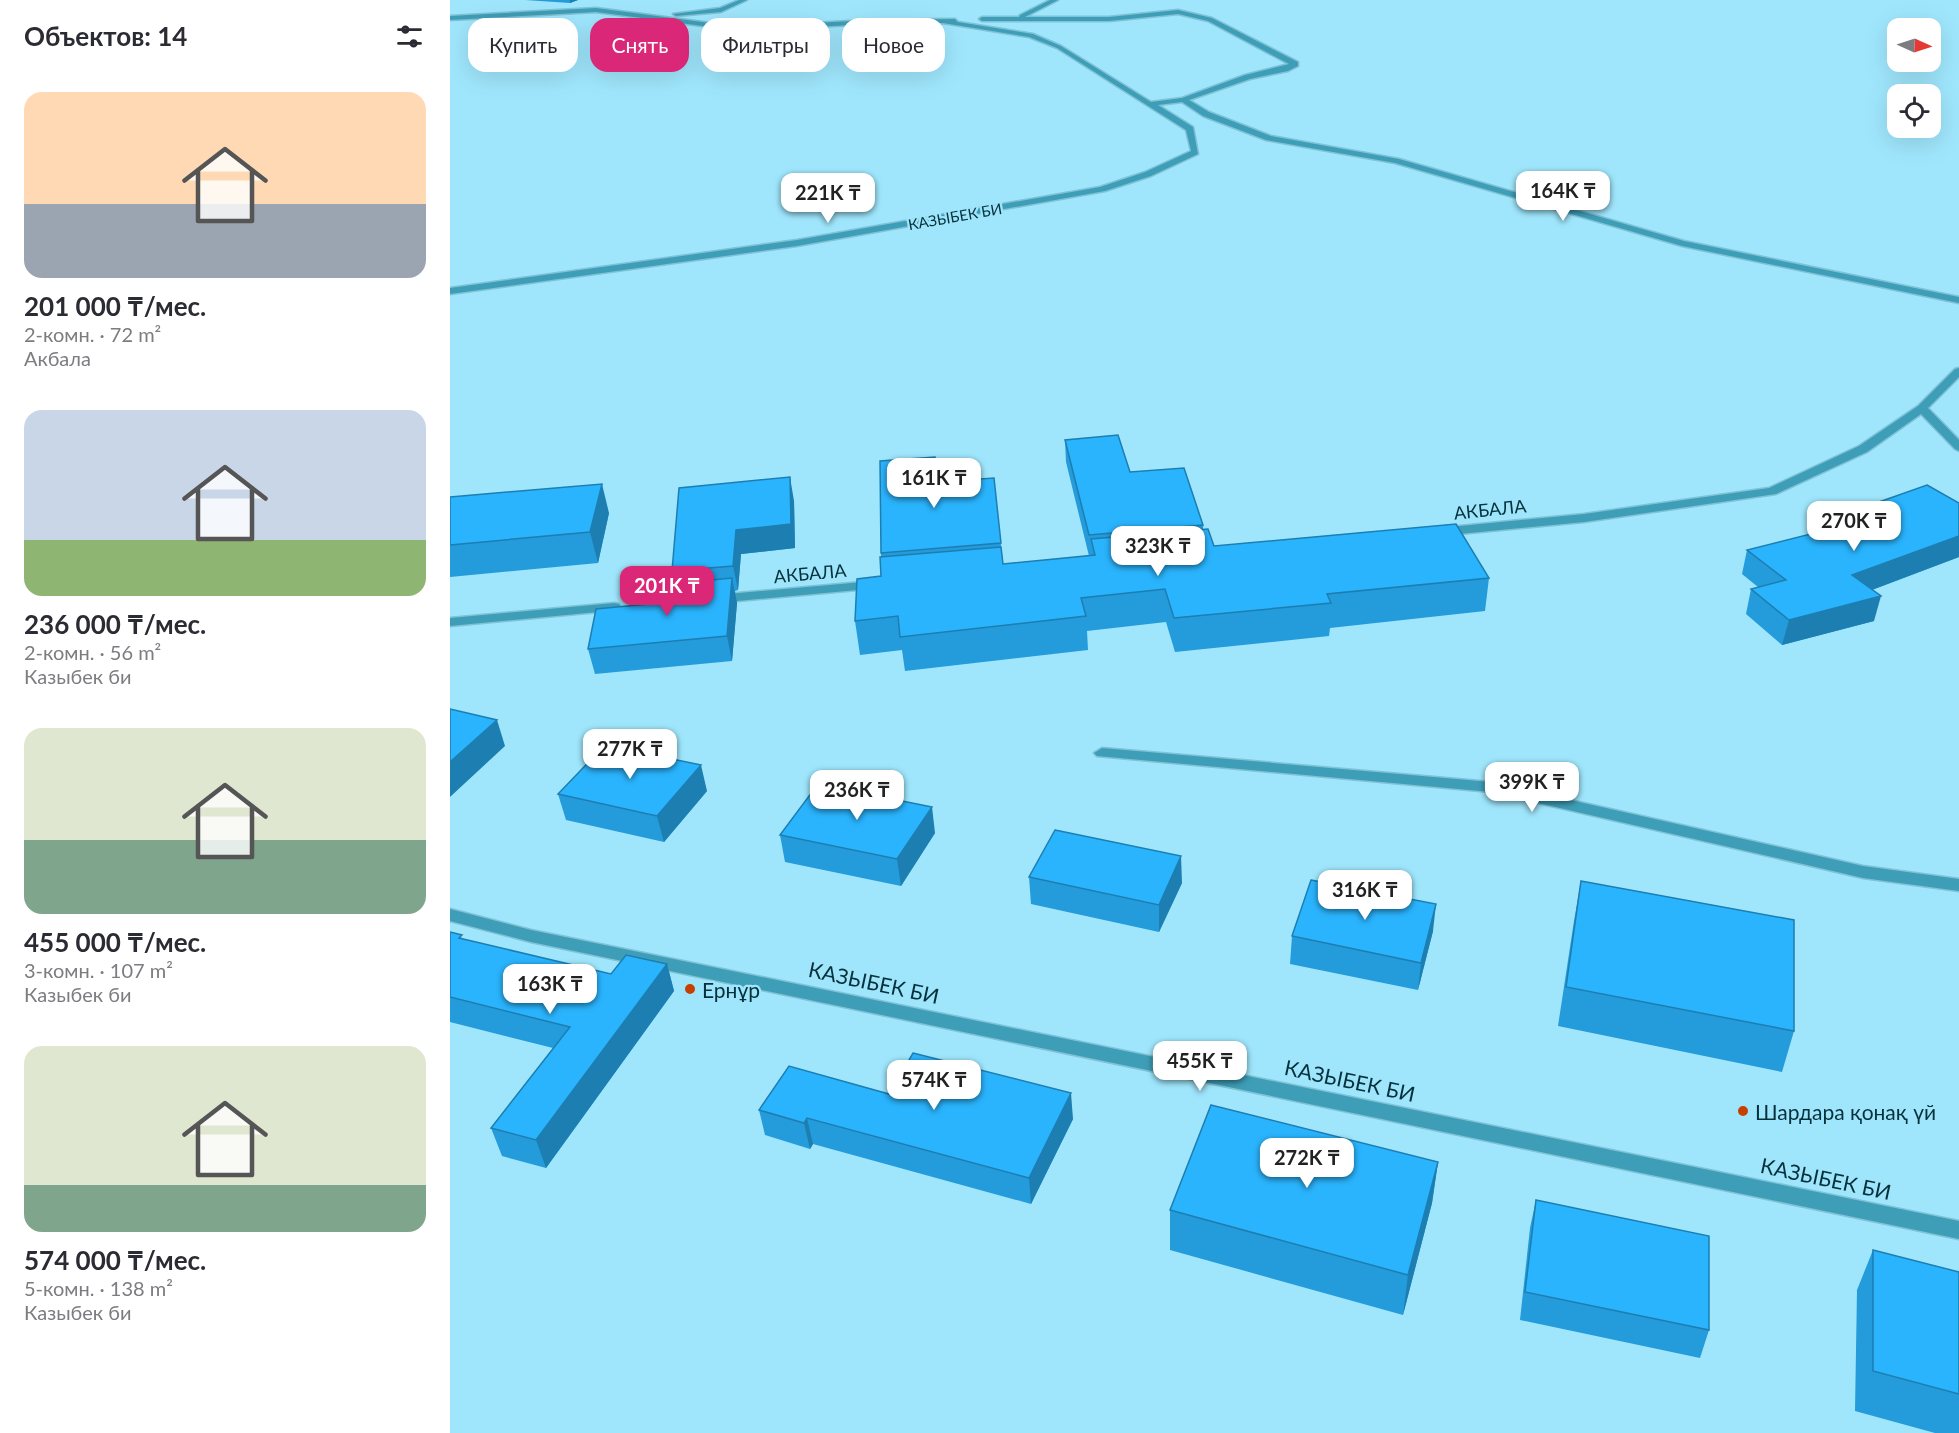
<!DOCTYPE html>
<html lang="ru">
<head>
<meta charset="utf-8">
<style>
  :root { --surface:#fff; --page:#f7f7f7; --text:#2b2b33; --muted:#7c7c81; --accent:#db2777 }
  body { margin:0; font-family:Lato,sans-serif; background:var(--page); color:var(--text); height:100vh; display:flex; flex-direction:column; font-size:22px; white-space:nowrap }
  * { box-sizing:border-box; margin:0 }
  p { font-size:20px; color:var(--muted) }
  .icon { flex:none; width:33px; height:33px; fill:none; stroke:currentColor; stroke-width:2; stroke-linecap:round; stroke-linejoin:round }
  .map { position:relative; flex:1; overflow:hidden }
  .sheet { display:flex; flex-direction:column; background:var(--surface); width:450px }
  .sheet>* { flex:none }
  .banner { position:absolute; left:18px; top:18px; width:570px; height:54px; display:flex; gap:12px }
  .needle { width:39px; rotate:93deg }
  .fabs { position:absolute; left:1437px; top:18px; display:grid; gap:12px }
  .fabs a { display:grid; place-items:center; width:54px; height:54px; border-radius:12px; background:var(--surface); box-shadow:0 6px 24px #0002; font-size:30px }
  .price { position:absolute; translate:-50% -51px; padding:0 14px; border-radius:12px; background:#fff; color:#222; font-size:20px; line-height:39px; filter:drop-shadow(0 2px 3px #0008) }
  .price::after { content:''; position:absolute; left:50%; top:36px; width:18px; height:14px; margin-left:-9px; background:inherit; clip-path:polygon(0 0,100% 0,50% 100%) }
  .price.current { background:var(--accent); color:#fff }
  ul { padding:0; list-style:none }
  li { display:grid; align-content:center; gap:12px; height:318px; padding:0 24px }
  li span { display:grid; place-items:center; height:186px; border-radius:18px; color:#555 }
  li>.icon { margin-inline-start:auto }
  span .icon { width:108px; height:108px; fill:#fffc; stroke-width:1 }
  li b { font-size:26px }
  h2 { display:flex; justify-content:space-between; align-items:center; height:72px; padding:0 24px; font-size:26px }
  .pill { padding:0 21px; border-radius:18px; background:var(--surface); box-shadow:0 6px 24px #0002; font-size:21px; line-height:54px }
  .pill.current { background:var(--accent); color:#fff }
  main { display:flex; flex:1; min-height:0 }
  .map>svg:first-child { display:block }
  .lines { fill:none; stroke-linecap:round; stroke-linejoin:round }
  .minor-casing { stroke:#80c2d6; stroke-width:3 }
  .minor { fill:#3e9eb7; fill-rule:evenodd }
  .wall { fill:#249bda }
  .shaded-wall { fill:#1d7eb1 }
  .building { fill:#2ab4fd; stroke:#1d7eb1; stroke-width:1.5 }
  .poi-dot { fill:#c64001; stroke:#9fe6fc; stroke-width:2 }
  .labels { text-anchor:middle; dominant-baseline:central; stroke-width:4.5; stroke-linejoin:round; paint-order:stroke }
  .far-street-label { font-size:15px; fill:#06313c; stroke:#9fe6fc }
  .street-label { font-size:18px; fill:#06313c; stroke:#9fe6fc }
  .near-street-label { font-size:21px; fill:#06313c; stroke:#9fe6fc }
  .near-poi-label { font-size:21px; fill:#06313c; stroke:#9fe6fc; text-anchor:start }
</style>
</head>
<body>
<main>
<section class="sheet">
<h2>Объектов: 14<svg class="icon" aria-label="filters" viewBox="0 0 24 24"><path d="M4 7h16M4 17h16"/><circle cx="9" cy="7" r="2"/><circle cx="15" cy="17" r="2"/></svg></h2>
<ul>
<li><span style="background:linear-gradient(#ffd9b3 60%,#9aa5b1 0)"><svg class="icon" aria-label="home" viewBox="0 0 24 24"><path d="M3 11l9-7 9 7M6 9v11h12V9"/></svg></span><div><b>201 000 ₸/мес.</b><p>2-комн. · 72 m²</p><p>Акбала</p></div></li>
<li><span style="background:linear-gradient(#c9d6e8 70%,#8fb573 0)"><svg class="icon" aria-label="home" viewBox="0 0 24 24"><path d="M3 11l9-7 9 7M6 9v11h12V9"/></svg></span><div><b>236 000 ₸/мес.</b><p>2-комн. · 56 m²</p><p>Казыбек би</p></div></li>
<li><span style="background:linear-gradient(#dfe7d0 60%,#7fa58c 0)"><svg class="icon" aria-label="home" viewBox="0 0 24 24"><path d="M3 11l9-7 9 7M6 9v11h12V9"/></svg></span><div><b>455 000 ₸/мес.</b><p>3-комн. · 107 m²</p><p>Казыбек би</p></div></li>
<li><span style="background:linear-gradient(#dfe7d0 75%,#7fa58c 0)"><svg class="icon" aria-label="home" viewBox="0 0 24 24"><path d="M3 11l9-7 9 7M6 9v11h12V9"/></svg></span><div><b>574 000 ₸/мес.</b><p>5-комн. · 138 m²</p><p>Казыбек би</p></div></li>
</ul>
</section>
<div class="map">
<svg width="1509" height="1433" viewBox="0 0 1509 1433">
  <rect width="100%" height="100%" fill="#9fe6fc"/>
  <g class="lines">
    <defs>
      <g id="minor">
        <path d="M 289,0 L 297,0 L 271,12 L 226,16 L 223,14 L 270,8 Z"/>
        <path d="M 600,0 L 608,0 L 575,17 L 659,17 L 728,10 L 762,18 L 848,62 L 848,66 L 838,71 L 800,79 L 739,100 L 759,112 L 821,136 L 949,159 L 1234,241 L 1509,297 L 1509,303 L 1232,246 L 945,163 L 816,140 L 753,116 L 732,102 L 708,105 L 743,127 L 748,154 L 701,176 L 655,191 L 347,246 L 0,294 L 0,288 L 347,240 L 650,187 L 695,172 L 741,151 L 736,130 L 607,48 L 579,37 L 493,23 L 420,24 L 307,30 L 268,28 L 146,12 L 0,20 L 0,16 L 146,8 L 268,24 L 307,26 L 420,20 L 505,19 L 508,22 L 583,34 L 611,46 L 701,102 L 732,98 L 795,75 L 839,64 L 758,21 L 728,14 L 659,21 L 532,21 L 529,19 L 532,17 L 569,17 L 570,15 Z"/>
        <path d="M 1509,368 L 1509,377 L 1478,408 L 1509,440 L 1509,451 L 1505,449 L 1471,414 L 1417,452 L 1326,494 L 1134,522 L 989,536 L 983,532 L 989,528 L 1134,514 L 1319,488 L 1409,446 L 1468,406 L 1505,369 Z"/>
        <path d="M 424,581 L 429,582 L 431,585 L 429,588 L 266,603 L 259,599 L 266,595 Z"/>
        <path d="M 164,603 L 169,604 L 171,607 L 169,610 L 0,626 L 0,618 Z"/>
        <path d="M 652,748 L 1041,782 L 1413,866 L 1509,879 L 1509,891 L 1413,878 L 1041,792 L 647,756 L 644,753 Z"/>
        <path d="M 0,909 L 81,930 L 1509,1221 L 1509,1239 L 81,942 L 0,921 Z"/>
      </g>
    </defs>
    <use href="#minor" class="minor-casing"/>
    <use href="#minor" class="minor"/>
  </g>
  <g class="wall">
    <path d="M 75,0 L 128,0 L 120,3 Z"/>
    <path d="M 615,440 L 680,472 L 753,525 L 753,529 L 764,546 L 1039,578 L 1035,611 L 880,628 L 879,636 L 725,652 L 716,622 L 637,631 L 638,650 L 455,671 L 452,650 L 410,655 L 405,621 L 431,576 L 431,553 L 487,482 L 544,478 L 553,564 L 639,556 L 616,462 Z"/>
    <path d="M 0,497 L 159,513 L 148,563 L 0,577 Z"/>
    <path d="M 344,501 L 345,548 L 291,554 L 288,590 L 285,591 L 287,603 L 282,661 L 145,674 L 138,649 L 219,602 L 224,583 L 222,571 Z"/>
    <path d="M 1412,508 L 1509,557 L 1422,590 L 1424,621 L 1332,645 L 1296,614 L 1301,589 L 1308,587 L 1292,574 L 1297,550 L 1408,522 Z"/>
    <path d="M 257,791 L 214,842 L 116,820 L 108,794 Z"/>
    <path d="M 485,833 L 451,886 L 335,862 L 330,835 Z"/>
    <path d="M 579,877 L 732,883 L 709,932 L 581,904 Z"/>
    <path d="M 1131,881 L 1344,1031 L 1332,1072 L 1108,1026 L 1124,921 Z"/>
    <path d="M 983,931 L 968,990 L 840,964 L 842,936 Z"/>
    <path d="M 0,932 L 14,939 L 161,974 L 217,964 L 224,991 L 96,1168 L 52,1156 L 41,1128 L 103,1048 L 0,1022 Z"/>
    <path d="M 439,1094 L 623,1119 L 581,1204 L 363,1144 L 360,1149 L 315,1135 L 309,1110 Z"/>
    <path d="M 988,1162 L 982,1203 L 953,1315 L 720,1250 L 720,1210 Z"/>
    <path d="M 1086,1200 L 1259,1330 L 1250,1358 L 1070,1320 L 1080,1228 Z"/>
    <path d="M 1423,1250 L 1509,1272 L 1509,1433 L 1485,1433 L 1405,1411 L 1407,1290 Z"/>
  </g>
  <g class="shaded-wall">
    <path d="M 120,0 L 128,0 L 120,3 Z"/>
    <path d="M 340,477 L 344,501 L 345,548 L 291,554 L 288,590 L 283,566 L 286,530 Z"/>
    <path d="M 152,484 L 159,513 L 148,563 L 140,532 Z"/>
    <path d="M 1509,536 L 1509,557 L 1395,600 L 1402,575 Z"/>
    <path d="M 282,578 L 287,603 L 282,661 L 277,636 Z"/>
    <path d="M 1431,596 L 1424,621 L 1332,645 L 1339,620 Z"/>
    <path d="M 47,720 L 55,746 L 0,797 L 0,762 Z"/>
    <path d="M 251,765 L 257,791 L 214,842 L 207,816 Z"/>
    <path d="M 482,807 L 485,833 L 451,886 L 447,859 Z"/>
    <path d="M 731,856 L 732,883 L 709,932 L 709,905 Z"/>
    <path d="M 986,904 L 983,931 L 968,990 L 971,963 Z"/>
    <path d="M 217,964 L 224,991 L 96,1168 L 86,1140 Z"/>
    <path d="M 621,1093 L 623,1119 L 581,1204 L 579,1178 Z"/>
    <path d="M 357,1118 L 363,1144 L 360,1149 L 354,1123 Z"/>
    <path d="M 988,1162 L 982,1203 L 953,1315 L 958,1275 Z"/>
  </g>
  <g class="building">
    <path d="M 668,435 L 680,472 L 734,468 L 753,525 L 639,535 L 615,440 Z"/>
    <path d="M 485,457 L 487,482 L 544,478 L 551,543 L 431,553 L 430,461 Z"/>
    <path d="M 340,477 L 341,524 L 286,530 L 283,566 L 222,571 L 229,488 Z"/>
    <path d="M 152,484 L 140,532 L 0,545 L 0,497 Z"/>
    <path d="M 1477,485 L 1509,503 L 1509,536 L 1402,575 L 1431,596 L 1339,620 L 1301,589 L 1336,580 L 1297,550 L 1428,517 L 1412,508 Z"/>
    <path d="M 1006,524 L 1039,578 L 877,594 L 881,603 L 724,618 L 715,589 L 631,598 L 636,616 L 450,637 L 448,616 L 405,621 L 407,579 L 431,576 L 430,557 L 551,547 L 553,564 L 645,555 L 641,539 L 758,529 L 764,546 Z"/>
    <path d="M 282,578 L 277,636 L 138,649 L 146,609 L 219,602 L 221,584 Z"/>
    <path d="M 0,709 L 47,720 L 0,762 Z"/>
    <path d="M 155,745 L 251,765 L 207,816 L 108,794 Z"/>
    <path d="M 368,784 L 482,807 L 447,859 L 330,835 Z"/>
    <path d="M 605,830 L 731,856 L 709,905 L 579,877 Z"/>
    <path d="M 861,880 L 986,904 L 971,963 L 842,936 Z"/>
    <path d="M 1131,881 L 1344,920 L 1344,1031 L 1116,987 Z"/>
    <path d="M 0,932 L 12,935 L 9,938 L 161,974 L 176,955 L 217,964 L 86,1140 L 41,1128 L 120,1027 L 0,997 Z"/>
    <path d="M 463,1053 L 621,1093 L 579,1178 L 357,1118 L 354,1123 L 309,1110 L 339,1066 L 439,1094 Z"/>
    <path d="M 761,1105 L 988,1162 L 958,1275 L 720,1210 Z"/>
    <path d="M 1086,1200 L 1259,1236 L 1259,1330 L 1075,1292 Z"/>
    <path d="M 1423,1250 L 1509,1272 L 1509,1394 L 1423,1371 Z"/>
  </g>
  <g class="poi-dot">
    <circle cx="240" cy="989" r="6"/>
    <circle cx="1293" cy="1111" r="6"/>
  </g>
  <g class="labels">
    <g class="far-street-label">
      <text transform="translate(505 216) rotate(-10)">КАЗЫБЕК БИ</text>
    </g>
    <g class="street-label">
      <text transform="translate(1040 509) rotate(-6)">АКБАЛА</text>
      <text transform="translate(360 573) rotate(-5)">АКБАЛА</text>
    </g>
    <g class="near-street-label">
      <text transform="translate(424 982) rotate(12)">КАЗЫБЕК БИ</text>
      <text transform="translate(900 1080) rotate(12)">КАЗЫБЕК БИ</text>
      <text transform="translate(1376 1178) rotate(12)">КАЗЫБЕК БИ</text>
    </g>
    <g class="near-poi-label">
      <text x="252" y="989">Ернұр</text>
      <text x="1305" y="1111">Шардара қонақ үй</text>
    </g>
  </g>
</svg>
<div class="fabs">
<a><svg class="needle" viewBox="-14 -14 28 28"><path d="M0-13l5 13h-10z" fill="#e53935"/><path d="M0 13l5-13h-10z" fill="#7c7c81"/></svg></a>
<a><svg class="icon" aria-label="locate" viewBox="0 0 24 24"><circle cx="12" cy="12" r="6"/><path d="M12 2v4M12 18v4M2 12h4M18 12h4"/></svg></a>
</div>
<b class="price" style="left:1113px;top:222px">164K ₸</b>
<b class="price" style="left:378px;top:224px">221K ₸</b>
<b class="price" style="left:484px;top:509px">161K ₸</b>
<b class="price" style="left:1404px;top:552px">270K ₸</b>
<b class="price" style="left:708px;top:577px">323K ₸</b>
<b class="price current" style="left:217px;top:617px">201K ₸</b>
<b class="price" style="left:180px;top:780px">277K ₸</b>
<b class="price" style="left:1082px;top:813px">399K ₸</b>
<b class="price" style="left:407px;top:821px">236K ₸</b>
<b class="price" style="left:915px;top:921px">316K ₸</b>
<b class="price" style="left:100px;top:1015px">163K ₸</b>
<b class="price" style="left:750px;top:1092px">455K ₸</b>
<b class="price" style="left:484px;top:1111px">574K ₸</b>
<b class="price" style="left:857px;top:1189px">272K ₸</b>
<div class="banner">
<a class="pill">Купить</a>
<a class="pill current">Снять</a>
<a class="pill">Фильтры</a>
<a class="pill">Новое</a>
</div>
</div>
</main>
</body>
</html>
